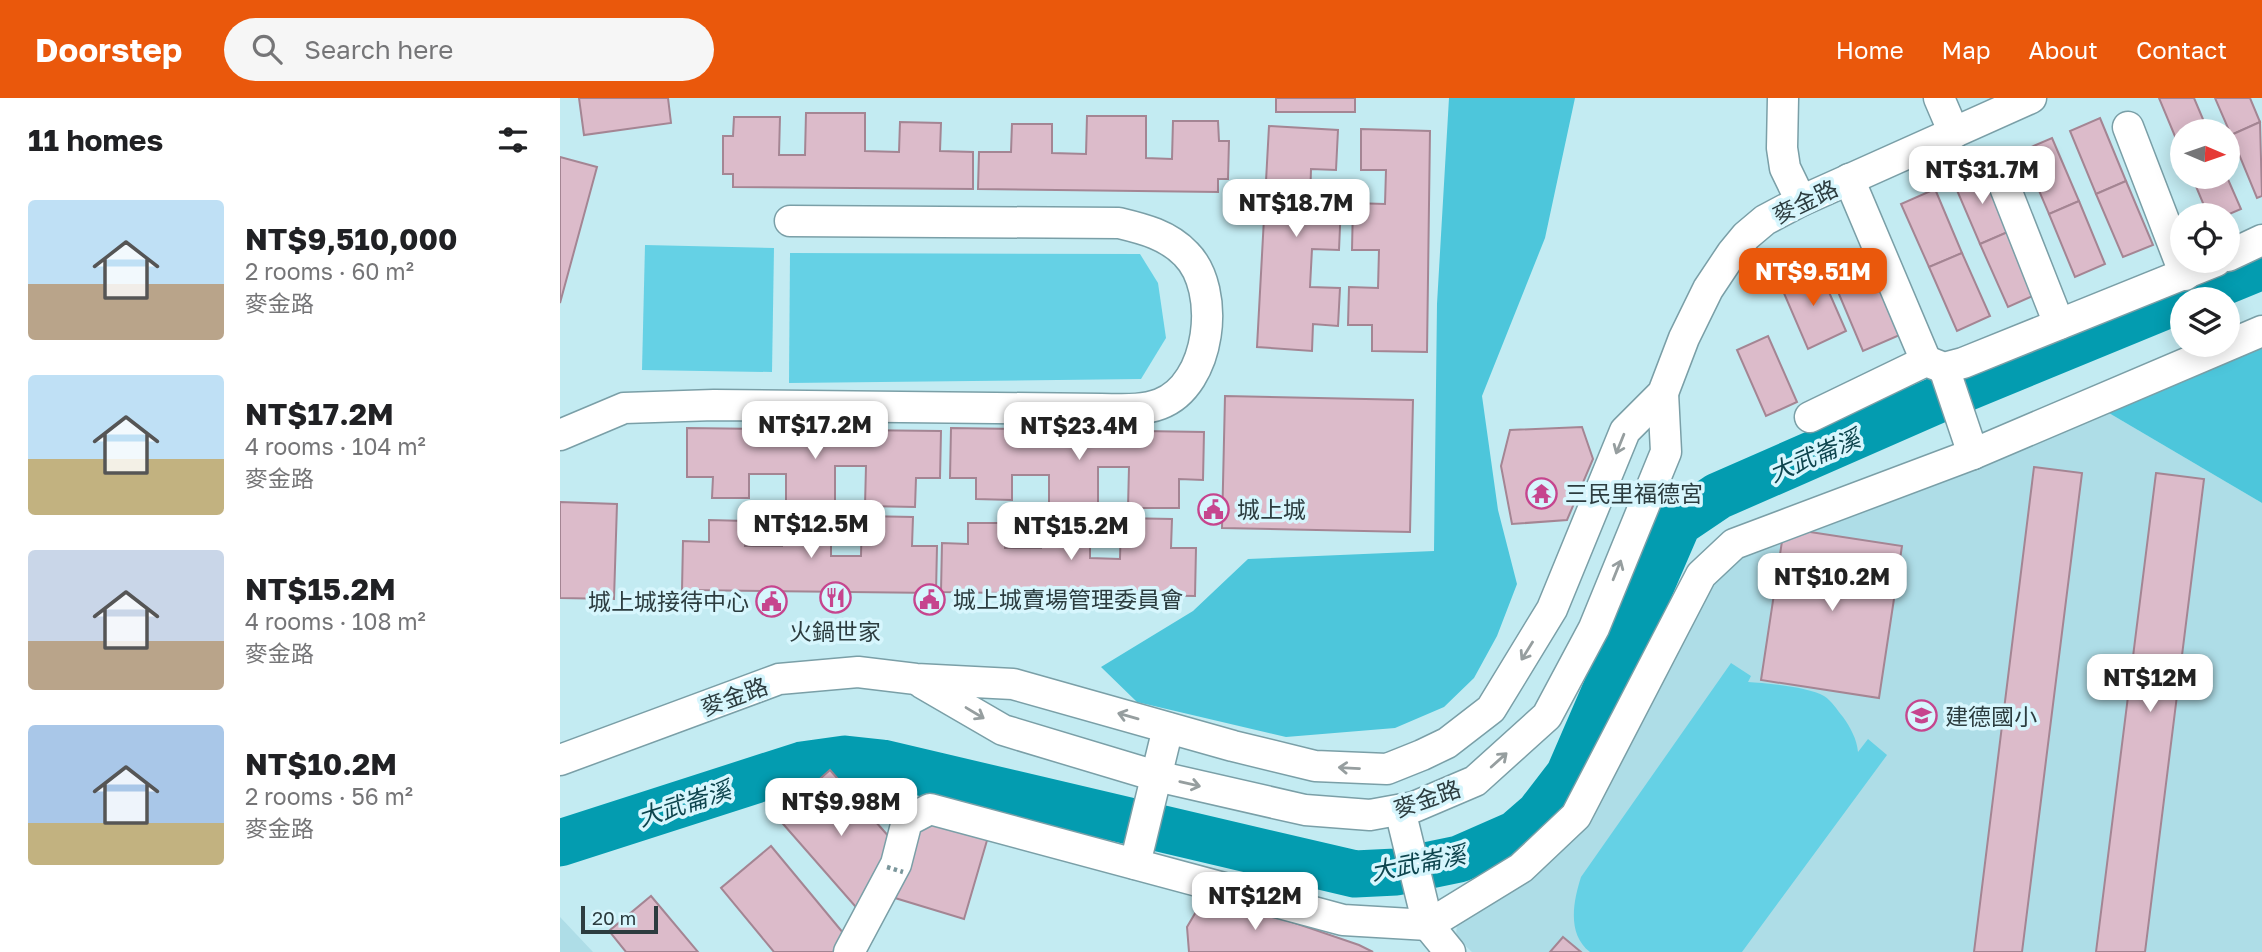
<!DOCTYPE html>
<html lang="en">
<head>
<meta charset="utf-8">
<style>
  :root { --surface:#fff; --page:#f6f6f6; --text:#202124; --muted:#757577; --accent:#ea580c }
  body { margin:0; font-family:"Golos Text","Noto Sans TC",sans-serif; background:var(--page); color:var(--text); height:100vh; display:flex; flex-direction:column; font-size:26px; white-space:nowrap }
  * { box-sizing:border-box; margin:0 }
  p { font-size:23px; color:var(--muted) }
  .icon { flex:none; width:38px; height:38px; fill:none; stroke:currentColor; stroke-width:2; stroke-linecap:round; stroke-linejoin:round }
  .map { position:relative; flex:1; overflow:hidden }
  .details { display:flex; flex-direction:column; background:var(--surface); width:560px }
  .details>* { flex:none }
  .needle { width:46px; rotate:92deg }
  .fabs { position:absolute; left:1610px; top:21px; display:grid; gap:14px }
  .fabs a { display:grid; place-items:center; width:70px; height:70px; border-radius:50%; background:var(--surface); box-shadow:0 4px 18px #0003; font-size:35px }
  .scale { position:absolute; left:21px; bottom:18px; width:77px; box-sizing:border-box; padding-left:7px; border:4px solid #2c3c3f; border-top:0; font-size:19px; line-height:24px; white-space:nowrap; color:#2c3c3f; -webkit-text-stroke:5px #d7f6fd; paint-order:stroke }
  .price { position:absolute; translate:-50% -60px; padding:0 16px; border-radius:14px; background:#fff; color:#222; font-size:23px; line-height:46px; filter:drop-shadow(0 2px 4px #0008) }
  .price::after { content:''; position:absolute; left:50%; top:42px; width:21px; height:16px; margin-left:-10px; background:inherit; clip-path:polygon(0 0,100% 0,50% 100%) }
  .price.current { background:var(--accent); color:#fff }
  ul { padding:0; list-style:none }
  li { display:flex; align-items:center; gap:21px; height:175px; padding:0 28px }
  li span { display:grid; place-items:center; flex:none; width:196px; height:140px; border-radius:7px; color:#555 }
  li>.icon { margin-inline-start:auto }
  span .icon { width:84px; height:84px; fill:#fffc; stroke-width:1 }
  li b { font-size:30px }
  h2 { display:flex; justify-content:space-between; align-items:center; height:84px; padding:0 28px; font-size:30px }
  header { display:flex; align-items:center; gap:42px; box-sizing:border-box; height:98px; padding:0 35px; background:var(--accent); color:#fff }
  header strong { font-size:33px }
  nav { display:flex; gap:38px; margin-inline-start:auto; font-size:24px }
  .search { width:490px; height:63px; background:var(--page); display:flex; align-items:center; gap:18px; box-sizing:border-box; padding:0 24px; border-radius:38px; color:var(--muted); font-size:26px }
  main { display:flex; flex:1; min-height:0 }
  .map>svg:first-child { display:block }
  .built { fill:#aedde7 }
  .green { fill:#65d1e5 }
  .forest { fill:#4dc6db }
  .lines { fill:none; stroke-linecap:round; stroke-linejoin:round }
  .river { stroke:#039cb0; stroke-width:47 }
  .building { fill:#dcbbca; stroke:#a48593; stroke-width:2 }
  .minor-casing { stroke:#7a9fa7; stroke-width:33 }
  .minor { stroke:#fff; stroke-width:30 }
  .path-bridge { stroke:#7a969b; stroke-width:4.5; stroke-dasharray:3.5 3.5; stroke-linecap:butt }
  .oneway { stroke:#969e9f }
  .labels { text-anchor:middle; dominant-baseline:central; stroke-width:7; stroke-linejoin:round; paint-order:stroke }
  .street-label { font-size:23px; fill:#2c3c3f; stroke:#d7f6fd }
  .poi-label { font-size:23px; fill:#2c3c3f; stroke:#d7f6fd; text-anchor:start }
  .water-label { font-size:24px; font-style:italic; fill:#0d444d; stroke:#d7f6fd }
</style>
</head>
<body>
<header>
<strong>Doorstep</strong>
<div class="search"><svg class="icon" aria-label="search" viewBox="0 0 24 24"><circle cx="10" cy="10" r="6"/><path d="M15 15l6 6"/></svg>Search here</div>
<nav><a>Home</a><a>Map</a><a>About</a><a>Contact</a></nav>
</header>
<main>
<section class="details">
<h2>11 homes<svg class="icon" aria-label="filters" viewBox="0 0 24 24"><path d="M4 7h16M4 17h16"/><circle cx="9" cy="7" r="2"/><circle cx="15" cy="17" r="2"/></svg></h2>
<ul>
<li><span style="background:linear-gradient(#bfe0f5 60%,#b9a48a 0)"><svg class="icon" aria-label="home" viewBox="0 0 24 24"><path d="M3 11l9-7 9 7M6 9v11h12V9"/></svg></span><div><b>NT$9,510,000</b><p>2 rooms · 60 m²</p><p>麥金路</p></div></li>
<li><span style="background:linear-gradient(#bfe0f5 60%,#c2b280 0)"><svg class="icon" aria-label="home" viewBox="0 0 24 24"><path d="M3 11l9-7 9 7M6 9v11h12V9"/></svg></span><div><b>NT$17.2M</b><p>4 rooms · 104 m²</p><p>麥金路</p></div></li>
<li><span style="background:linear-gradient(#c9d6e8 65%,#b9a48a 0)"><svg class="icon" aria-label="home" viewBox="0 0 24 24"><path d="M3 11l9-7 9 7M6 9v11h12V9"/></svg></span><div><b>NT$15.2M</b><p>4 rooms · 108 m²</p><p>麥金路</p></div></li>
<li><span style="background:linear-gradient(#a9c7e8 70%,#c2b280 0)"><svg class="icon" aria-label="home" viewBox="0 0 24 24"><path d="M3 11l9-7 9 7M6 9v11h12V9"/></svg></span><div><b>NT$10.2M</b><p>2 rooms · 56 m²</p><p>麥金路</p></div></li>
</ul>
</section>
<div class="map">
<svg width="1702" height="854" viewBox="0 0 1702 854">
  <rect width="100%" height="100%" fill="#c3ebf2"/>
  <g class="built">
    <path d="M 1520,298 L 1702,405 L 1702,854 L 912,854 L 896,839 L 897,825 L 968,774 L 1133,513 L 1189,441 Z"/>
    <path d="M 0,819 L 33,854 L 0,854 Z"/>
  </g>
  <g class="green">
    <path d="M 85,147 L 214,150 L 212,274 L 82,272 Z"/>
    <path d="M 230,155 L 580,156 L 598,185 L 606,240 L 581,281 L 229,285 Z"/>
    <path d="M 1171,565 L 1191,578 L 1188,584 C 1206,585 1249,589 1264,598 C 1272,603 1277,612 1283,619 C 1290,629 1297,641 1298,654 L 1308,641 L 1327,657 L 1182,854 L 1030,854 C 1007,836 1013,804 1021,779 Z"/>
  </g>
  <g class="forest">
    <path d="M 889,0 L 1015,0 L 985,140 L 922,298 L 938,412 L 957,486 L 937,538 L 914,580 L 884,609 L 835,630 L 726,639 L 577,604 L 541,569 L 633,513 L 688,461 L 874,453 L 877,206 Z"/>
    <path d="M 1702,235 L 1702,405 L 1520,298 Z"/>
  </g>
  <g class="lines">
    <path class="river" d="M 0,745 L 242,667 L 285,661 L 322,665 L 795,776 L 836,774 L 899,761 L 956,736 L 979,716 L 1009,677 L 1118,425 L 1158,398 L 1391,296 L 1702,168"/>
  </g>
  <g class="building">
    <path d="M 19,0 L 108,0 L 111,25 L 24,37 Z"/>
    <rect x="716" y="0" width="79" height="14"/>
    <path d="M 1599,0 L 1634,0 L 1648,33 L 1622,33 L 1622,55 Z"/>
    <path d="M 1655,0 L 1690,0 L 1700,24 L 1671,37 Z"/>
    <path d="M 246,15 L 305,15 L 305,53 L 339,54 L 340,24 L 381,25 L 380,53 L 413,54 L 413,91 L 173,89 L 173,76 L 163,76 L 163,38 L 173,38 L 174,19 L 220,19 L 219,57 L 245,57 Z"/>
    <path d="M 527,18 L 586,18 L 586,60 L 612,61 L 613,23 L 658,23 L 659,43 L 669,43 L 668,81 L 658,81 L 658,94 L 418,91 L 419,54 L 451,54 L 452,26 L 492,26 L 492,55 L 526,56 Z"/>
    <path d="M 1540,20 L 1566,83 L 1536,96 L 1510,33 Z"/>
    <path d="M 1700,24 L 1702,98 L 1697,100 L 1671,37 Z"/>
    <path d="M 709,28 L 778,32 L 776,72 L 751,71 L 750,104 L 781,106 L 779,152 L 752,151 L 750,189 L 780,190 L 778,228 L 753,226 L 752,253 L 697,249 Z"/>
    <path d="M 801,31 L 870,33 L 867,254 L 812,253 L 812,227 L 788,227 L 789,189 L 818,190 L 819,152 L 792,152 L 793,105 L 825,106 L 826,72 L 801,72 Z"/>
    <path d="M 1492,40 L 1519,103 L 1489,116 L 1462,53 Z"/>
    <path d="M 0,59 L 37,69 L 0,205 Z"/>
    <path d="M 1423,70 L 1450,133 L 1420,146 L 1393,83 Z"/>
    <path d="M 1632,79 L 1667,79 L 1681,111 L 1667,117 L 1648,117 Z"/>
    <path d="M 1566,83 L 1593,147 L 1563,159 L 1536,96 Z"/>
    <path d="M 1375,91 L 1402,155 L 1369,169 L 1341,106 Z"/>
    <path d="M 1519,103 L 1545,166 L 1515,179 L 1489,116 Z"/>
    <path d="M 1450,133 L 1477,196 L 1448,209 L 1420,146 Z"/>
    <path d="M 1402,155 L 1430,218 L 1397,233 L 1369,169 Z"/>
    <path d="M 1312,165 L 1342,236 L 1303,253 L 1273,182 Z"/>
    <path d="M 1258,169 L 1286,233 L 1248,251 L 1220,186 Z"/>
    <path d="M 1208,238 L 1237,304 L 1206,318 L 1177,252 Z"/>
    <path d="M 665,298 L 853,302 L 850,434 L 662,430 Z"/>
    <path d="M 1022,329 L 1033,361 L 1007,422 L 952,426 L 941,368 L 950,332 Z"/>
    <path d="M 127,330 L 381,333 L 380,380 L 356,380 L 355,409 L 305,408 L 306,368 L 275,368 L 275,405 L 226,405 L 226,376 L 189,376 L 189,400 L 152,400 L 153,379 L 127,379 Z"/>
    <path d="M 391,330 L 644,334 L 643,382 L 619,381 L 619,410 L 568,410 L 569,369 L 538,369 L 538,406 L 489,406 L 489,377 L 452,377 L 452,402 L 416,401 L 416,380 L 390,380 Z"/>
    <path d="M 1474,369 L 1522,375 L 1462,854 L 1414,854 Z"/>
    <path d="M 1596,375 L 1644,381 L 1585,854 L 1536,854 Z"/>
    <path d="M 0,404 L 57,406 L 54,501 L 0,500 Z"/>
    <path d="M 302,418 L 353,419 L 352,448 L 377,448 L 376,495 L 122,492 L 123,443 L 149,444 L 149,422 L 186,423 L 185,448 L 222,448 L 222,419 L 271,420 L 271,458 L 301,458 Z"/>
    <path d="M 561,420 L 612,421 L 611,450 L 636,450 L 635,498 L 381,494 L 382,445 L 408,446 L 408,425 L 445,425 L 445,450 L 481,450 L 481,422 L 530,423 L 530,460 L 560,461 Z"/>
    <path d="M 1224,430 L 1342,448 L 1319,600 L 1201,582 Z"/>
    <path d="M 270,672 L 338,749 L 302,816 L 217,719 Z"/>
    <path d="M 359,719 L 428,739 L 404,821 L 335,800 Z"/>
    <path d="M 211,748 L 289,842 L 275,854 L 214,854 L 161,790 Z"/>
    <path d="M 647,795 L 799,847 L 813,854 L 629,854 L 627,829 Z"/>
    <path d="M 91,798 L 138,854 L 66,854 L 49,833 Z"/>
    <path d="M 1003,839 L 1021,854 L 990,854 Z"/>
  </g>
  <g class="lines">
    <defs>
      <g id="minor">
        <path d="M 1223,0 L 1222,50 L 1225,70 L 1241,103"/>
        <path d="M 1379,0 L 1394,35"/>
        <path d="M 1568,29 L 1625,177"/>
        <path d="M 1441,79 L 1499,226"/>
        <path d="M 1289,81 L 1366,263"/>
        <path d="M 1668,158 L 1702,142"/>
        <path d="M 1384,270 L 1413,356"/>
        <path d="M 1250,319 L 1366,263 L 1384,270 L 1403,265 L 1656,163"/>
        <path d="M 0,337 L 64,310 L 154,307 L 541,311 C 560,311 582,313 600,306 C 651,287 662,192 626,156 C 608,137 584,131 559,125 L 230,123"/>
        <path d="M 362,585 L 443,632 L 596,678 L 745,712 L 810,717 L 854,709 L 915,683 L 987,618 L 1034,530 L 1106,354 L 1103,295"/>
        <path d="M 0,662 L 219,581 L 298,574 L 356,581 L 453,586 L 673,648 L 755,668 L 827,671 L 862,657 L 887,645 L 931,611 L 992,511 L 1065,333 L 1103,295 L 1124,240 L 1148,191 L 1172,155 L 1186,138 L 1205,122 L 1241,103 L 1471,0"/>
        <path d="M 840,712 L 868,827 L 890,854"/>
        <path d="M 575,766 L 608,630"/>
        <path d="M 289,854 L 336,766 L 347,723 L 370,711 L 783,822 L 868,827 L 961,770 L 1016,718 L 1141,477 L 1174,446 L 1413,356 L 1702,233"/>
      </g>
    </defs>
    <use href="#minor" class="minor-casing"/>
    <use href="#minor" class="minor"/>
    <path class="path-bridge" d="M 327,769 L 343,774"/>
  </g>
  <defs><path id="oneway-shaft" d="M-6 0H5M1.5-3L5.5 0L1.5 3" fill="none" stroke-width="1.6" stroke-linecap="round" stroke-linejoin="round" transform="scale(1.75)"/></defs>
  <g class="oneway">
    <use href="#oneway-shaft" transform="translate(1060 346) rotate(112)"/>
    <use href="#oneway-shaft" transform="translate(1057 472) rotate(-68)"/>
    <use href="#oneway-shaft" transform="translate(967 553) rotate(122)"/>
    <use href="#oneway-shaft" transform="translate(415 615) rotate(31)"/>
    <use href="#oneway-shaft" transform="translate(568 618) rotate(-164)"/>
    <use href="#oneway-shaft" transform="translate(939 662) rotate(-42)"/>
    <use href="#oneway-shaft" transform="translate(789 670) rotate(-177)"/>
    <use href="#oneway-shaft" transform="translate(630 686) rotate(13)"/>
  </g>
  <defs>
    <symbol id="temple-ring" viewBox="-11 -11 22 22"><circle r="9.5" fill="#d7f6fd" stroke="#c6458e" stroke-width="1.5"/><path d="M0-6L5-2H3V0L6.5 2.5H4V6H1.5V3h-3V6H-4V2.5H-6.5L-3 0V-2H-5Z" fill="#c6458e"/></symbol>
    <symbol id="civic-ring" viewBox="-11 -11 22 22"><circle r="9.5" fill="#d7f6fd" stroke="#c6458e" stroke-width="1.5"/><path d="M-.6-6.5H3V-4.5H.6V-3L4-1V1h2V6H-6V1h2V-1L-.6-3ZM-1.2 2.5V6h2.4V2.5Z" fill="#c6458e"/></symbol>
    <symbol id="restaurant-ring" viewBox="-11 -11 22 22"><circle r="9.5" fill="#d7f6fd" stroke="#c6458e" stroke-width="1.5"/><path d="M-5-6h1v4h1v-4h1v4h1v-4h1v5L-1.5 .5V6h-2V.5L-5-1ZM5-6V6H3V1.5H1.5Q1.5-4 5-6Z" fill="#c6458e"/></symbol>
    <symbol id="school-ring" viewBox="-11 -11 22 22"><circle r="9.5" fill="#d7f6fd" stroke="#c6458e" stroke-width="1.5"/><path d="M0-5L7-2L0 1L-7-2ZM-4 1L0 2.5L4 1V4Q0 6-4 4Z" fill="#c6458e"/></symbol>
  </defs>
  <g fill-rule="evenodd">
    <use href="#temple-ring" x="964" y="378" width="35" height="35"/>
    <use href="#civic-ring" x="636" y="394" width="35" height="35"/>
    <use href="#restaurant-ring" x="258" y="482" width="35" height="35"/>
    <use href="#civic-ring" x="352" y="484" width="35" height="35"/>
    <use href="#civic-ring" x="194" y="486" width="35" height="35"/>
    <use href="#school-ring" x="1344" y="600" width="35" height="35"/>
  </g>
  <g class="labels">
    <g class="street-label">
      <text transform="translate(1245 103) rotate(-26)">麥金路</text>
      <text transform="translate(174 598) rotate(-20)">麥金路</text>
      <text transform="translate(867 700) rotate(-19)">麥金路</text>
    </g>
    <g class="poi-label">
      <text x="1005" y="395">三民里福德宮</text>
      <text x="677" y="411">城上城</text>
      <text x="393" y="501">城上城賣場管理委員會</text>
      <text x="189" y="503" text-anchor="end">城上城接待中心</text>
      <text x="275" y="533" text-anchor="middle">火鍋世家</text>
      <text x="1385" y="618">建德國小</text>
    </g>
    <g class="water-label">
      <text transform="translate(1254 357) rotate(-23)">大武崙溪</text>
      <text transform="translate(124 705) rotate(-18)">大武崙溪</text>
      <text transform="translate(858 764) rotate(-11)">大武崙溪</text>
    </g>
  </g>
</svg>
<div class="fabs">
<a><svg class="needle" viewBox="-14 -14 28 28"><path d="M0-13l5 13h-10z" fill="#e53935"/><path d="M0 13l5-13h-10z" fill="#757577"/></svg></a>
<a><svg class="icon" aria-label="locate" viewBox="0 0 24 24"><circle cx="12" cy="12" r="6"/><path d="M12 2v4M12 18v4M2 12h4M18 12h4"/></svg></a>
<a><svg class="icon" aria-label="layers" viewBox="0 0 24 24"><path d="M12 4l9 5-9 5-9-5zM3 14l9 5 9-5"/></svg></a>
</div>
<div class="scale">20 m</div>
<b class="price" style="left:1422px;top:108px">NT$31.7M</b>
<b class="price" style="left:736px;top:141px">NT$18.7M</b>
<b class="price current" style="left:1253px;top:210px">NT$9.51M</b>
<b class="price" style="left:255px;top:363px">NT$17.2M</b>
<b class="price" style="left:519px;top:364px">NT$23.4M</b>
<b class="price" style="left:251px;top:462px">NT$12.5M</b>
<b class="price" style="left:511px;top:464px">NT$15.2M</b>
<b class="price" style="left:1272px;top:515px">NT$10.2M</b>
<b class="price" style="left:1590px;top:616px">NT$12M</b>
<b class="price" style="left:281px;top:740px">NT$9.98M</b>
<b class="price" style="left:695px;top:834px">NT$12M</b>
</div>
</main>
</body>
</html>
